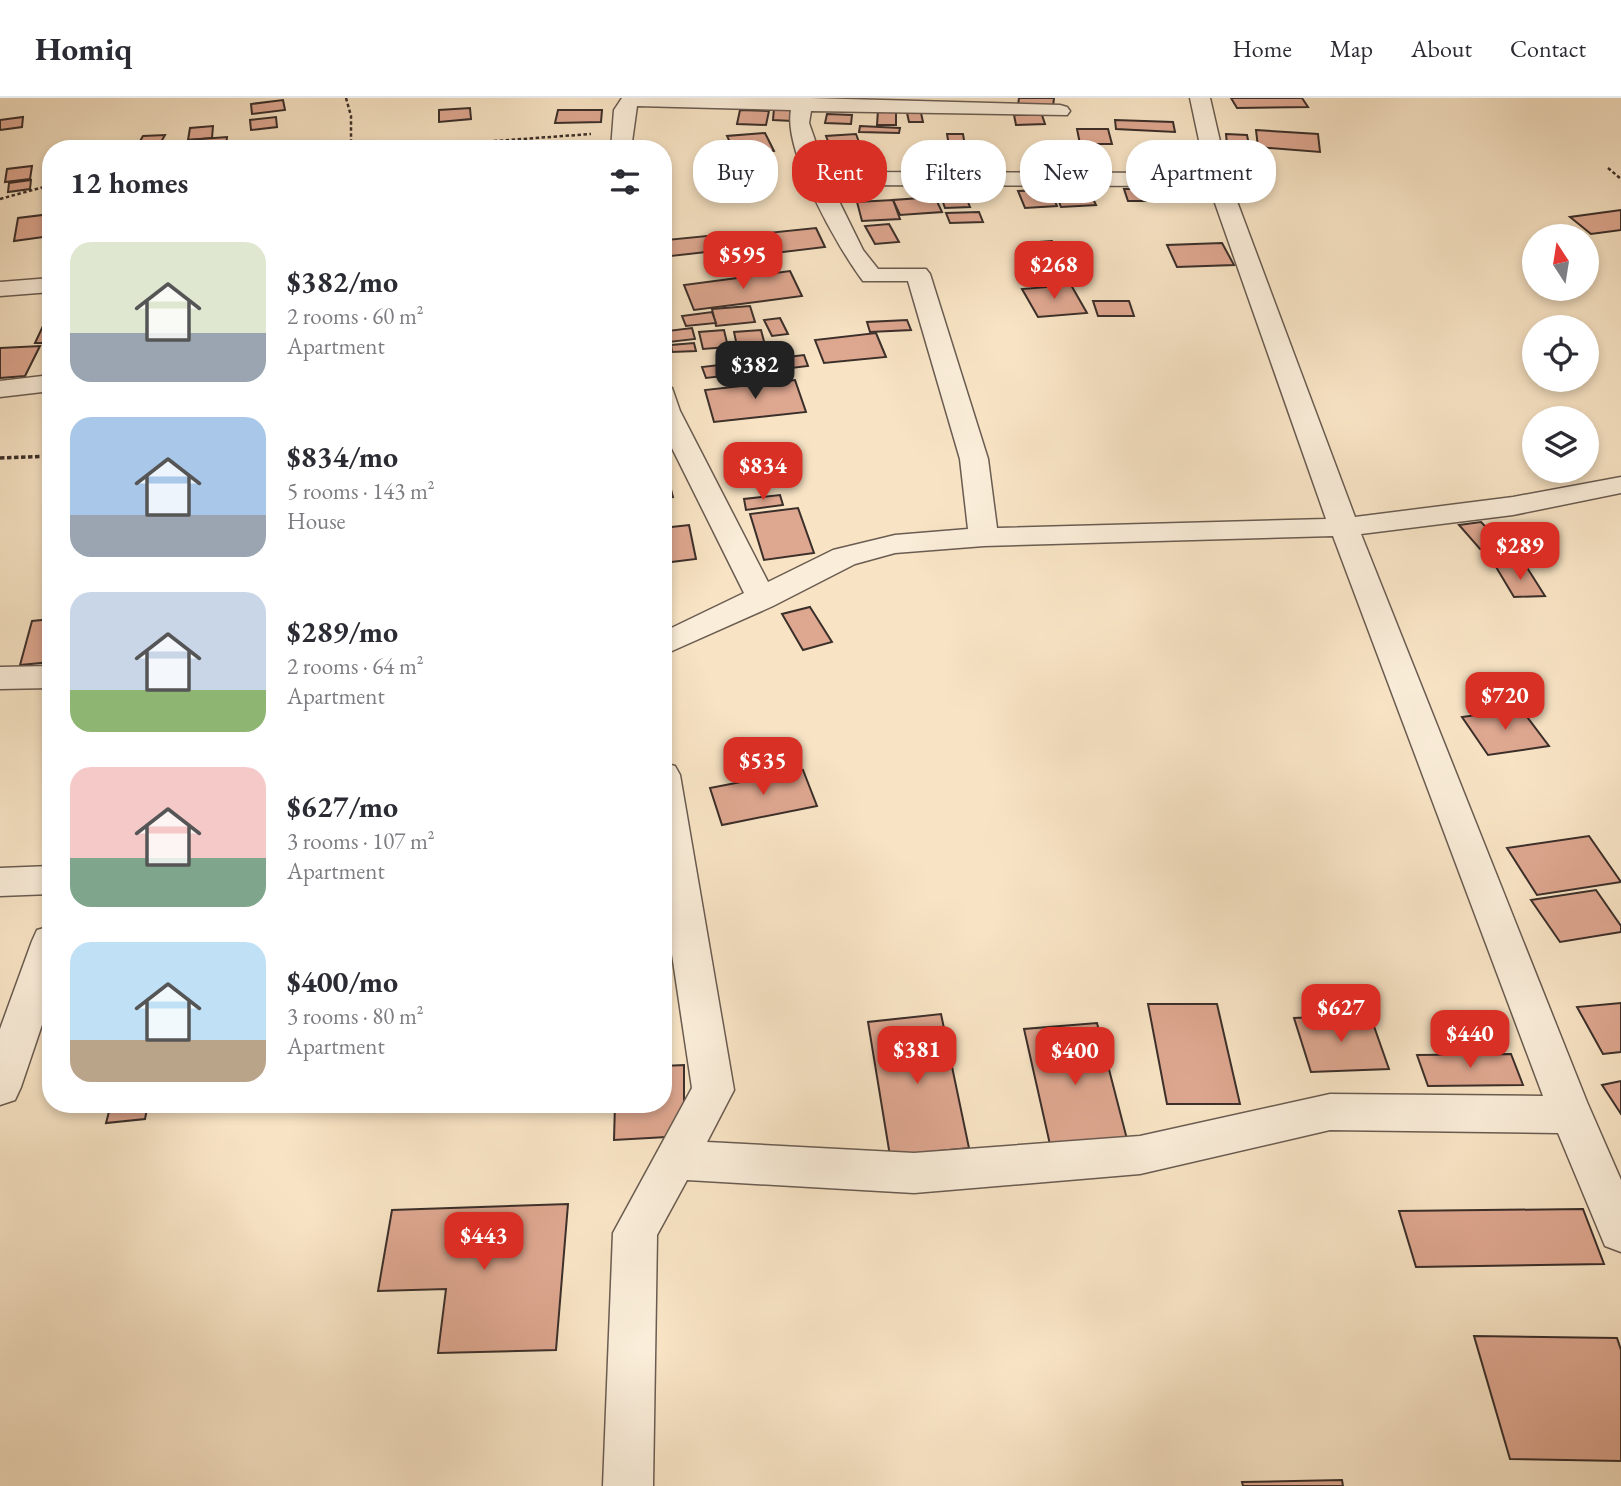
<!DOCTYPE html>
<html lang="en">
<head>
<meta charset="utf-8">
<style>
  :root { --surface:#fff; --page:#f2f2f3; --text:#2b2b33; --muted:#7c7c81; --line:#e1e1e2; --accent:#d93025 }
  body { margin:0; font-family:"EB Garamond",serif; background:var(--page); color:var(--text); height:100vh; display:flex; flex-direction:column; font-size:26px; white-space:nowrap }
  * { box-sizing:border-box; margin:0 }
  p { font-size:23px; color:var(--muted) }
  .icon { flex:none; width:38px; height:38px; fill:none; stroke:currentColor; stroke-width:2; stroke-linecap:round; stroke-linejoin:round }
  .map { position:relative; flex:1; overflow:hidden }
  .sheet { position:absolute; left:42px; top:42px; width:630px; height:973px; display:flex; flex-direction:column; background:var(--surface); border-radius:28px; box-shadow:0 4px 10px #0003 }
  .sheet>* { flex:none }
  .guide { position:absolute; left:693px; top:42px; width:665px; height:63px; display:flex; gap:14px }
  .needle { width:46px; rotate:348deg }
  .buttons { position:absolute; left:1522px; top:126px; display:grid; gap:14px }
  .buttons a { display:grid; place-items:center; width:77px; height:77px; border-radius:50%; background:var(--surface); box-shadow:0 4px 10px #0003; font-size:35px }
  .price { position:absolute; translate:-50% -60px; padding:0 16px; border-radius:14px; background:var(--accent); color:#fff; font-size:23px; line-height:46px; filter:drop-shadow(0 2px 4px #0008) }
  .price::after { content:''; position:absolute; left:50%; top:42px; width:21px; height:16px; margin-left:-10px; background:inherit; clip-path:polygon(0 0,100% 0,50% 100%) }
  .price.selected { background:#222; color:#fff }
  ul { padding:0; list-style:none }
  li { display:flex; align-items:center; gap:21px; height:175px; padding:0 28px }
  li span { display:grid; place-items:center; flex:none; width:196px; height:140px; border-radius:21px; color:#555 }
  li>.icon { margin-inline-start:auto }
  span .icon { width:84px; height:84px; fill:#fffc; stroke-width:1 }
  li b { font-size:30px }
  h2 { display:flex; justify-content:space-between; align-items:center; height:84px; padding:0 28px; font-size:30px }
  .pill { padding:0 24px; border-radius:28px; background:var(--surface); box-shadow:0 4px 10px #0003; font-size:24px; line-height:63px }
  .pill.selected { background:var(--accent); color:#fff }
  header { display:flex; align-items:center; gap:42px; box-sizing:border-box; height:98px; padding:0 35px; background:var(--surface); border-bottom:2px solid var(--line) }
  header strong { font-size:33px }
  nav { display:flex; gap:38px; margin-inline-start:auto; font-size:24px }
  .map>svg:first-child { display:block }
  .building { fill:#dea790; stroke:#3b2f2a; stroke-width:2 }
  .lines { fill:none; stroke-linecap:round; stroke-linejoin:round }
  .street-casing { stroke:#6a5c51; stroke-width:3 }
  .path-far1 { stroke:#3b2f2a; stroke-width:2.5; stroke-dasharray:3.5 2.5; stroke-linecap:butt }
  .path { stroke:#3b2f2a; stroke-width:3.5; stroke-dasharray:4.5 2.5; stroke-linecap:butt }
  .street { fill:#faedd9; fill-rule:evenodd }
</style>
</head>
<body>
<header>
<strong>Homiq</strong>
<nav><a>Home</a><a>Map</a><a>About</a><a>Contact</a></nav>
</header>
<div class="map">
<svg width="1621" height="1388" viewBox="0 0 1621 1388">
  <rect width="100%" height="100%" fill="#f8e4c5"/>
  <filter id="stains"><feTurbulence type="fractalNoise" baseFrequency=".00286" numOctaves="4"/><feColorMatrix values="0 0 0 0 .2 0 0 0 0 .09 0 0 0 0 .02 0 0 0 .5 -.17"/></filter>
  <radialGradient id="worn" r=".72"><stop offset=".6" stop-color="#630" stop-opacity="0"/><stop offset="1" stop-color="#630" stop-opacity=".3"/></radialGradient>
  <g class="building">
    <path d="M 1019,0 L 1054,0 L 1053,9 L 1018,7 Z"/>
    <path d="M 1231,0 L 1302,0 L 1308,9 L 1237,10 Z"/>
    <path d="M 283,2 L 285,12 L 252,16 L 251,6 Z"/>
    <path d="M 470,10 L 471,21 L 439,24 L 439,12 Z"/>
    <path d="M 774,10 L 793,10 L 792,23 L 773,22 Z"/>
    <path d="M 558,12 L 602,12 L 601,24 L 555,25 Z"/>
    <path d="M 740,12 L 769,13 L 766,27 L 737,26 Z"/>
    <path d="M 878,12 L 896,13 L 896,27 L 877,27 Z"/>
    <path d="M 907,15 L 921,15 L 923,24 L 909,24 Z"/>
    <path d="M 827,16 L 852,17 L 851,26 L 825,25 Z"/>
    <path d="M 1014,17 L 1042,17 L 1045,26 L 1016,27 Z"/>
    <path d="M 23,19 L 22,29 L 0,32 L 0,22 Z"/>
    <path d="M 276,19 L 277,29 L 251,32 L 250,22 Z"/>
    <path d="M 1115,22 L 1173,24 L 1175,34 L 1116,31 Z"/>
    <path d="M 213,28 L 212,40 L 188,42 L 190,30 Z"/>
    <path d="M 860,28 L 900,30 L 899,35 L 859,34 Z"/>
    <path d="M 1077,31 L 1108,31 L 1112,46 L 1080,46 Z"/>
    <path d="M 1256,32 L 1318,36 L 1320,54 L 1258,49 Z"/>
    <path d="M 765,35 L 774,53 L 736,57 L 727,38 Z"/>
    <path d="M 856,36 L 859,44 L 829,46 L 826,38 Z"/>
    <path d="M 947,36 L 963,36 L 966,54 L 950,54 Z"/>
    <path d="M 1226,36 L 1247,37 L 1249,47 L 1227,46 Z"/>
    <path d="M 165,37 L 161,44 L 139,45 L 143,38 Z"/>
    <path d="M 227,39 L 226,51 L 186,51 L 188,42 Z"/>
    <path d="M 853,44 L 858,51 L 830,54 L 826,47 Z"/>
    <path d="M 991,48 L 996,68 L 973,68 L 969,49 Z"/>
    <path d="M 855,56 L 861,75 L 829,76 L 824,58 Z"/>
    <path d="M 1065,61 L 1105,62 L 1108,75 L 1067,74 Z"/>
    <path d="M 32,68 L 30,81 L 5,84 L 7,71 Z"/>
    <path d="M 762,70 L 769,85 L 751,87 L 745,71 Z"/>
    <path d="M 31,82 L 30,91 L 8,94 L 9,85 Z"/>
    <path d="M 962,89 L 970,109 L 945,110 L 938,90 Z"/>
    <path d="M 1124,91 L 1201,91 L 1206,103 L 1128,103 Z"/>
    <path d="M 1050,92 L 1057,108 L 1025,110 L 1018,93 Z"/>
    <path d="M 1089,92 L 1096,107 L 1061,109 L 1055,94 Z"/>
    <path d="M 935,99 L 942,114 L 900,117 L 893,102 Z"/>
    <path d="M 893,102 L 900,121 L 862,123 L 857,104 Z"/>
    <path d="M 1621,112 L 1621,132 L 1591,136 L 1570,119 Z"/>
    <path d="M 979,114 L 983,124 L 950,125 L 946,115 Z"/>
    <path d="M 51,116 L 51,138 L 14,143 L 18,120 Z"/>
    <path d="M 889,126 L 899,144 L 875,146 L 865,128 Z"/>
    <path d="M 816,130 L 825,149 L 775,155 L 767,135 Z"/>
    <path d="M 727,136 L 733,151 L 671,158 L 666,142 Z"/>
    <path d="M 1052,143 L 1067,170 L 1041,173 L 1026,145 Z"/>
    <path d="M 1222,145 L 1234,167 L 1177,169 L 1167,147 Z"/>
    <path d="M 790,173 L 802,198 L 694,212 L 684,187 Z"/>
    <path d="M 1071,187 L 1087,215 L 1038,219 L 1022,191 Z"/>
    <path d="M 1093,203 L 1129,203 L 1134,218 L 1098,218 Z"/>
    <path d="M 750,208 L 755,224 L 716,228 L 712,211 Z"/>
    <path d="M 51,211 L 51,245 L 35,245 Z"/>
    <path d="M 712,214 L 716,225 L 686,228 L 682,218 Z"/>
    <path d="M 780,220 L 788,236 L 772,238 L 764,222 Z"/>
    <path d="M 907,222 L 911,232 L 870,234 L 867,224 Z"/>
    <path d="M 692,230 L 695,241 L 669,244 L 667,233 Z"/>
    <path d="M 724,232 L 728,249 L 703,251 L 699,234 Z"/>
    <path d="M 761,232 L 766,251 L 738,253 L 734,234 Z"/>
    <path d="M 876,235 L 886,259 L 824,265 L 815,242 Z"/>
    <path d="M 694,245 L 696,253 L 672,254 L 671,247 Z"/>
    <path d="M 40,248 L 25,278 L 0,280 L 0,250 Z"/>
    <path d="M 804,257 L 808,268 L 706,280 L 702,269 Z"/>
    <path d="M 795,282 L 806,314 L 714,324 L 705,292 Z"/>
    <path d="M 668,380 L 673,399 L 663,400 L 663,381 Z"/>
    <path d="M 780,397 L 783,407 L 746,412 L 744,401 Z"/>
    <path d="M 798,410 L 814,455 L 764,462 L 750,416 Z"/>
    <path d="M 1481,424 L 1503,447 L 1480,451 L 1459,427 Z"/>
    <path d="M 689,427 L 696,461 L 663,465 L 663,430 Z"/>
    <path d="M 1526,468 L 1545,498 L 1514,499 L 1496,469 Z"/>
    <path d="M 810,509 L 832,544 L 803,552 L 782,516 Z"/>
    <path d="M 51,521 L 51,564 L 20,567 L 32,523 Z"/>
    <path d="M 1521,611 L 1549,648 L 1488,657 L 1462,619 Z"/>
    <path d="M 803,672 L 817,708 L 722,727 L 710,690 Z"/>
    <path d="M 1589,738 L 1621,784 L 1537,797 L 1507,750 Z"/>
    <path d="M 1596,792 L 1621,828 L 1621,834 L 1560,844 L 1531,802 Z"/>
    <path d="M 1621,905 L 1621,954 L 1603,956 L 1577,909 Z"/>
    <path d="M 1148,906 L 1217,906 L 1240,1006 L 1167,1006 Z"/>
    <path d="M 941,916 L 969,1050 L 890,1058 L 868,924 Z"/>
    <path d="M 1370,917 L 1389,971 L 1311,974 L 1294,920 Z"/>
    <path d="M 1097,925 L 1128,1045 L 1051,1051 L 1024,931 Z"/>
    <path d="M 1511,956 L 1523,987 L 1428,988 L 1417,957 Z"/>
    <path d="M 684,967 L 684,1038 L 614,1042 L 615,1006 L 663,1006 L 663,968 Z"/>
    <path d="M 1621,983 L 1621,1016 L 1602,987 Z"/>
    <path d="M 111,1006 L 148,1006 L 145,1021 L 106,1025 Z"/>
    <path d="M 568,1106 L 556,1252 L 438,1255 L 446,1191 L 378,1193 L 392,1112 Z"/>
    <path d="M 1583,1111 L 1604,1166 L 1416,1169 L 1399,1113 Z"/>
    <path d="M 1474,1238 L 1617,1240 L 1621,1252 L 1621,1363 L 1510,1361 Z"/>
    <path d="M 1342,1382 L 1343,1388 L 1243,1388 L 1242,1384 Z"/>
  </g>
  <g class="lines">
    <defs>
      <g id="street">
        <path d="M 622,0 L 810,0 L 1060,7 L 1067,9 L 1070,13 L 1067,17 L 811,13 L 809,25 L 826,74 L 1206,75 L 1190,0 L 1210,0 L 1229,82 L 1355,419 L 1513,399 L 1621,379 L 1621,395 L 1513,417 L 1361,436 L 1587,1004 L 1621,1082 L 1621,1154 L 1605,1148 L 1558,1035 L 1330,1032 L 1140,1076 L 914,1095 L 687,1082 L 657,1137 L 653,1388 L 603,1388 L 613,1135 L 692,990 L 663,796 L 663,665 L 675,668 L 680,677 L 734,992 L 707,1044 L 914,1055 L 1140,1038 L 1330,996 L 1543,998 L 1333,438 L 984,448 L 895,455 L 855,466 L 773,508 L 663,557 L 663,534 L 744,495 L 663,332 L 663,288 L 672,290 L 680,313 L 768,484 L 833,452 L 895,437 L 968,431 L 960,361 L 908,183 L 863,183 C 838,150 783,53 791,12 L 637,8 L 631,51 L 611,51 L 614,12 ZM 831,87 L 1209,88 L 1326,421 L 997,430 L 988,361 L 930,176 L 926,171 L 878,171 L 863,152 Z"/>
        <path d="M 51,180 L 51,194 L 0,198 L 0,184 Z"/>
        <path d="M 51,277 L 51,293 L 0,299 L 0,283 Z"/>
        <path d="M 51,568 L 51,590 L 0,591 L 0,569 Z"/>
        <path d="M 51,768 L 51,796 L 0,798 L 0,770 Z"/>
        <path d="M 51,828 L 51,900 L 21,989 L 15,1002 L 0,1007 L 0,931 L 32,843 L 37,832 Z"/>
      </g>
    </defs>
    <use href="#street" class="street-casing"/>
    <g class="path-far1">
      <path d="M 346,0 L 351,18 L 351,51"/>
      <path d="M 386,51 L 591,36"/>
      <path d="M 1608,70 L 1621,81"/>
      <path d="M 0,101 L 51,87"/>
    </g>
    <path class="path" d="M 0,360 L 51,358"/>
    <use href="#street" class="street"/>
  </g>
  <rect width="100%" height="100%" filter="url(#stains)"/>
  <rect width="100%" height="100%" fill="url(#worn)"/>
</svg>
<div class="buttons">
<a><svg class="needle" viewBox="-14 -14 28 28"><path d="M0-13l5 13h-10z" fill="#e53935"/><path d="M0 13l5-13h-10z" fill="#7c7c81"/></svg></a>
<a><svg class="icon" aria-label="locate" viewBox="0 0 24 24"><circle cx="12" cy="12" r="6"/><path d="M12 2v4M12 18v4M2 12h4M18 12h4"/></svg></a>
<a><svg class="icon" aria-label="layers" viewBox="0 0 24 24"><path d="M12 4l9 5-9 5-9-5zM3 14l9 5 9-5"/></svg></a>
</div>
<b class="price" style="left:743px;top:193px">$595</b>
<b class="price" style="left:1054px;top:203px">$268</b>
<b class="price selected" style="left:755px;top:303px">$382</b>
<b class="price" style="left:763px;top:404px">$834</b>
<b class="price" style="left:1520px;top:484px">$289</b>
<b class="price" style="left:1505px;top:634px">$720</b>
<b class="price" style="left:763px;top:699px">$535</b>
<b class="price" style="left:1341px;top:946px">$627</b>
<b class="price" style="left:1470px;top:972px">$440</b>
<b class="price" style="left:917px;top:988px">$381</b>
<b class="price" style="left:1075px;top:989px">$400</b>
<b class="price" style="left:484px;top:1174px">$443</b>
<div class="guide">
<a class="pill">Buy</a>
<a class="pill selected">Rent</a>
<a class="pill">Filters</a>
<a class="pill">New</a>
<a class="pill">Apartment</a>
</div>
<section class="sheet">
<h2>12 homes<svg class="icon" aria-label="filters" viewBox="0 0 24 24"><path d="M4 7h16M4 17h16"/><circle cx="9" cy="7" r="2"/><circle cx="15" cy="17" r="2"/></svg></h2>
<ul>
<li><span style="background:linear-gradient(#dfe7d0 65%,#9aa5b1 0)"><svg class="icon" aria-label="home" viewBox="0 0 24 24"><path d="M3 11l9-7 9 7M6 9v11h12V9"/></svg></span><div><b>$382/mo</b><p>2 rooms · 60 m²</p><p>Apartment</p></div></li>
<li><span style="background:linear-gradient(#a9c7e8 70%,#9aa5b1 0)"><svg class="icon" aria-label="home" viewBox="0 0 24 24"><path d="M3 11l9-7 9 7M6 9v11h12V9"/></svg></span><div><b>$834/mo</b><p>5 rooms · 143 m²</p><p>House</p></div></li>
<li><span style="background:linear-gradient(#c9d6e8 70%,#8fb573 0)"><svg class="icon" aria-label="home" viewBox="0 0 24 24"><path d="M3 11l9-7 9 7M6 9v11h12V9"/></svg></span><div><b>$289/mo</b><p>2 rooms · 64 m²</p><p>Apartment</p></div></li>
<li><span style="background:linear-gradient(#f6c9c9 65%,#7fa58c 0)"><svg class="icon" aria-label="home" viewBox="0 0 24 24"><path d="M3 11l9-7 9 7M6 9v11h12V9"/></svg></span><div><b>$627/mo</b><p>3 rooms · 107 m²</p><p>Apartment</p></div></li>
<li><span style="background:linear-gradient(#bfe0f5 70%,#b9a48a 0)"><svg class="icon" aria-label="home" viewBox="0 0 24 24"><path d="M3 11l9-7 9 7M6 9v11h12V9"/></svg></span><div><b>$400/mo</b><p>3 rooms · 80 m²</p><p>Apartment</p></div></li>
</ul>
</section>
</div>
</body>
</html>
